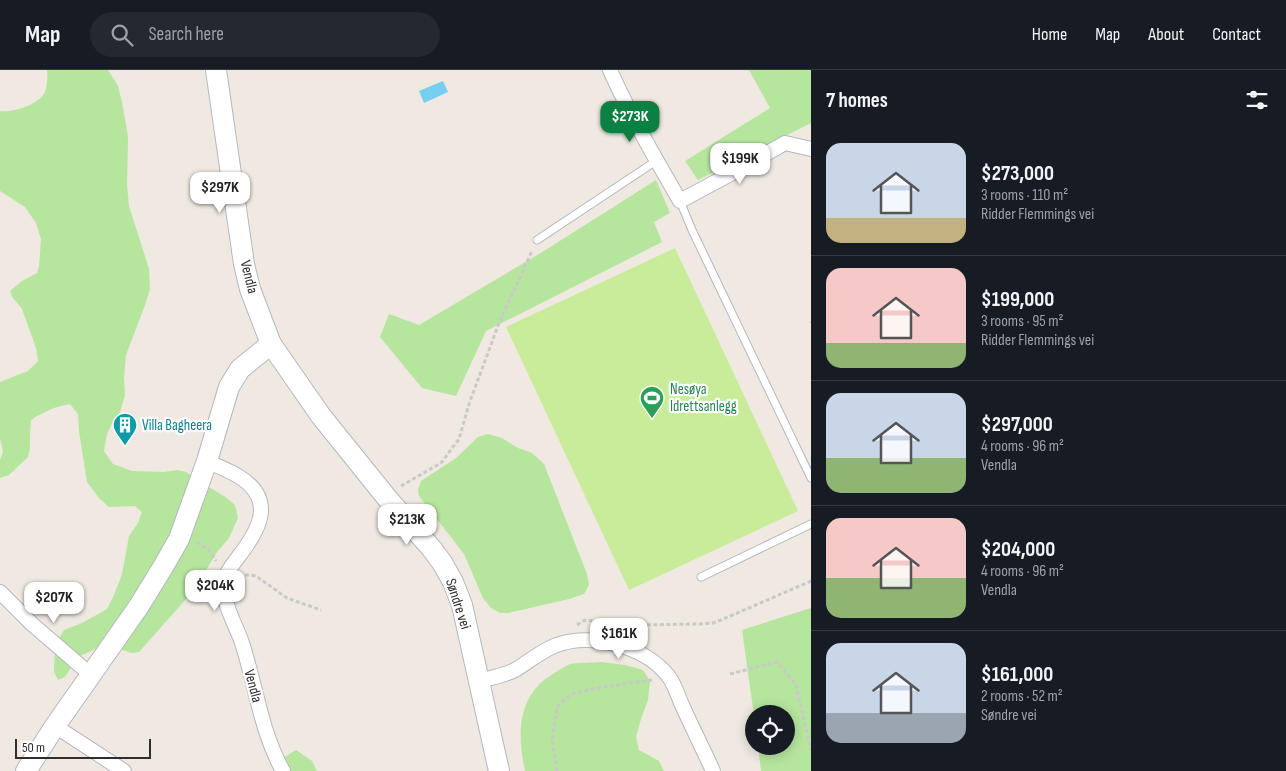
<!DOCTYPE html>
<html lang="en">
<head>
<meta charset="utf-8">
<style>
  :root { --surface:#171b24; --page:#242831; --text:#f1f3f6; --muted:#9ea1a6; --line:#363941; --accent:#0b8043 }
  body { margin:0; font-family:"Sofia Sans Condensed",sans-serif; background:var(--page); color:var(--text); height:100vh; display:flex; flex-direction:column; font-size:19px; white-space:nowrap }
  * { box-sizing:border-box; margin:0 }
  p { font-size:16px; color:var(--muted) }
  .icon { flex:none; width:28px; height:28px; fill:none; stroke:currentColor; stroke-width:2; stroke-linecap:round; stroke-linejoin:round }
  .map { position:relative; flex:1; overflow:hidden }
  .side { display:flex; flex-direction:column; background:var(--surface); width:475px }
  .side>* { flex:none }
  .buttons { position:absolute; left:745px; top:635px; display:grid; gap:10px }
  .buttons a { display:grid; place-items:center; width:50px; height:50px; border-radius:50%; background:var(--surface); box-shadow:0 2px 12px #0003; font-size:25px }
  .scale { position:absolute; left:15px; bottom:12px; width:136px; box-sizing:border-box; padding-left:5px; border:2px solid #2e2e2e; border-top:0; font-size:14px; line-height:18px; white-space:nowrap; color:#2e2e2e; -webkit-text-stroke:4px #fff; paint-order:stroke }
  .price { position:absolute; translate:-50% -42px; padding:0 11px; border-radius:10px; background:#fff; color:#222; font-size:16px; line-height:32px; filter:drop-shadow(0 1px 2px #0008) }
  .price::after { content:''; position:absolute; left:50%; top:30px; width:15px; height:11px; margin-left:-8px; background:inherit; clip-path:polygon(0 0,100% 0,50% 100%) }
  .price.active { background:var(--accent); color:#fff }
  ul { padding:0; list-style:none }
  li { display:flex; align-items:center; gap:15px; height:125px; padding:0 15px }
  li+li { border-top:1px solid var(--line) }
  li span { display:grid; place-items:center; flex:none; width:140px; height:100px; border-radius:15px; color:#555 }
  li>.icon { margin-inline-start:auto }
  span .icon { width:60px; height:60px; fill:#fffc; stroke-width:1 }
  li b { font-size:21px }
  h2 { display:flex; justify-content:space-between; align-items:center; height:60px; padding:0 15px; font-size:21px }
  header { display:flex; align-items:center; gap:30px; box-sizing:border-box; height:70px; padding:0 25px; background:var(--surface); border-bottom:1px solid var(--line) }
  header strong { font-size:24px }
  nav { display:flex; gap:28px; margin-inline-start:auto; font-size:18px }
  .search { width:350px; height:45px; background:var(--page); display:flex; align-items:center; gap:12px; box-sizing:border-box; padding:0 18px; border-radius:28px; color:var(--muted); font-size:19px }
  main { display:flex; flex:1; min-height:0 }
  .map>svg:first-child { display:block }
  .green { fill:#b6e59e }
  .pitch { fill:#c9ec9a }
  .water { fill:#75cff0 }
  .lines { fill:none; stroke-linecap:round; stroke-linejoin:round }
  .lane-casing { stroke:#b4b7c1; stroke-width:9 }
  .street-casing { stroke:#b4b7c1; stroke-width:16 }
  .secondary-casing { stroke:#b4b7c1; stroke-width:22 }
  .path { stroke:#c9c9c9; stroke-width:3; stroke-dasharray:4 2.5; stroke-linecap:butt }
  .lane { stroke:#fff; stroke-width:7 }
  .street { stroke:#fff; stroke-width:14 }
  .secondary { stroke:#fff; stroke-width:20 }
  .labels { text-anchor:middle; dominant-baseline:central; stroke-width:4.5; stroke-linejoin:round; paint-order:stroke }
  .street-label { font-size:15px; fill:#2e2e2e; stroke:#fff }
  .leisure-label { font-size:15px; fill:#27864d; stroke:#fff; text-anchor:start }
  .culture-label { font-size:15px; fill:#0d838f; stroke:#fff; text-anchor:start }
</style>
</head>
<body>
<header>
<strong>Map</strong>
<div class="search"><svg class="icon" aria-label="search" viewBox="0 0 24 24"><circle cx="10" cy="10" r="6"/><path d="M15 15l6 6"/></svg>Search here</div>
<nav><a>Home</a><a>Map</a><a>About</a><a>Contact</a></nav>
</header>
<main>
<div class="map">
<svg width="811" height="701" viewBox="0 0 811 701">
  <rect width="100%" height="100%" fill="#efe9e1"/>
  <g class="green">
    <path d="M 47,0 L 108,0 L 118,16 L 123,37 L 128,67 L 127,115 L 129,136 L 149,199 L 150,219 L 145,235 L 126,285 L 124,307 L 125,325 L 120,342 L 113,351 L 107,364 L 104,381 L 113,394 L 132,401 L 164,402 L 177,400 L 186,402 L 195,409 L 224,426 L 235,435 L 238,448 L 229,468 L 217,482 L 194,520 L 139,582 L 132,583 L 122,580 L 114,574 L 106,574 L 78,587 L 65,607 L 58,610 L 54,602 L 55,575 L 64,560 L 82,553 L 107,539 L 114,525 L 122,504 L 129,466 L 138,453 L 142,442 L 135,436 L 109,437 L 99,428 L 87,412 L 79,361 L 78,344 L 70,334 C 56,336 43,342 31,350 L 30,363 L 30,378 L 28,387 L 9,405 L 0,408 L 0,390 L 3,382 L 0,368 L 0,312 L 28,301 L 38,291 L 36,278 L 22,239 L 13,228 L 10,221 L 22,211 L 37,203 L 39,197 L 41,169 L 36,153 L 25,137 L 0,121 L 0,41 C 12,43 37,35 44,24 C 47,19 48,6 47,0 Z"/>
    <path d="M 749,0 L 811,0 L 811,53 L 698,110 L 685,91 L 770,38 Z"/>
    <path d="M 656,110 L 670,143 L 654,152 L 662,172 L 486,261 L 456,326 L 422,318 L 380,267 L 389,244 L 419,255 L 544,181 Z"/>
    <path d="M 488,364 L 502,368 L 518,378 L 532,383 L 544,394 L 587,504 L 589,515 L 584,524 L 569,529 L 508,543 L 500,543 L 491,538 L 483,528 L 464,484 L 419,426 L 418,420 L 421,411 L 456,388 L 478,367 Z"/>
    <path d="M 811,538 L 811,701 L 761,701 L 758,676 L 786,676 L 786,644 L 754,644 L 754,645 L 742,560 Z"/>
    <path d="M 602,592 L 625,595 L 643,600 L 650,611 L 648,630 L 641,649 L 636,667 L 639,680 L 659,691 L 664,701 L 525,701 C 517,664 517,625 553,604 C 558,601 565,596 570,594 C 580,592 592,593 602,592 Z"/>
    <path d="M 296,680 L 312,691 L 317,701 L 275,701 L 282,689 Z"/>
  </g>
  <path class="pitch" d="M 675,178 L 798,441 L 629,520 L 506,257 Z"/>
  <path class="water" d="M 443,11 L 448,22 L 424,33 L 419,21 Z"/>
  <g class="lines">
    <defs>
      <g id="lane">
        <path d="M 680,131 L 692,160 L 811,408"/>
        <path d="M 537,170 L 656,91"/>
        <path d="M 701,507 L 811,454"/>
      </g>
      <g id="street">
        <path d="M 610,0 C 630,45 655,88 680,131 L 736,101 L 785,73 L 811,79"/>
        <path d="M 207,391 C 217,396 228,400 238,406 C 276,429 260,459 239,486 C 231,497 223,505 224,520 C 225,537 235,554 241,570 C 256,614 260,660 283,701"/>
        <path d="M 0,522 L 32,554 L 91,605"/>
        <path d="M 478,611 C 490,608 503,606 515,600 C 528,592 540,582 554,576 C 590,561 646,576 669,607 C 675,615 678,626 682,635 C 692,657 703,679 713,701"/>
        <path d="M 55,656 L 124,701"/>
      </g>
      <g id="secondary">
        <path d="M 216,0 L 244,194 L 250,219 L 271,274 L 321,346 L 387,428 L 432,479 L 443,494 L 453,512 L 462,535 L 499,701"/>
        <path d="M 26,701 L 55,656 L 139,536 L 163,497 L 179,469 L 207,391 L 229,317 L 240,299 L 271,274"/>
      </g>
    </defs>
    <use href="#lane" class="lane-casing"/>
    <use href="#street" class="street-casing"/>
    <use href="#secondary" class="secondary-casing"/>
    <g class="path">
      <path d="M 811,252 L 811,253"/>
      <path d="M 401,416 L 441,393 L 459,369 L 469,334 L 499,253 L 532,181"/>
      <path d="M 197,472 L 208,479 L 216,491"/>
      <path d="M 245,505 L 250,505 L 256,506 L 287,528 L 321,540"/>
      <path d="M 577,555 L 581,552 L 586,550 L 638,555 L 697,554 L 713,553 L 721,550 L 811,511"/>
      <path d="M 730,604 L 777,592 L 796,615 L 811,680"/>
      <path d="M 557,701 L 552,669 L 557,637 L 571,624 L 597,618 L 652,610"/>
    </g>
    <use href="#lane" class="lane"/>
    <use href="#street" class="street"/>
    <use href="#secondary" class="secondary"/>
  </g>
  <defs>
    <symbol id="stadium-pin" viewBox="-11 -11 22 30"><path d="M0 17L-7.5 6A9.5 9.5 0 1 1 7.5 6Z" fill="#2e9e5b" stroke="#fff"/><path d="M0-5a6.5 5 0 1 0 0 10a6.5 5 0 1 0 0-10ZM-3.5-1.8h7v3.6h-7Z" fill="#fff"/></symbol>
    <symbol id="building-pin" viewBox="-11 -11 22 30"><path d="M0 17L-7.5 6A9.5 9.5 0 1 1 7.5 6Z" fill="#0f9aa8" stroke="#fff"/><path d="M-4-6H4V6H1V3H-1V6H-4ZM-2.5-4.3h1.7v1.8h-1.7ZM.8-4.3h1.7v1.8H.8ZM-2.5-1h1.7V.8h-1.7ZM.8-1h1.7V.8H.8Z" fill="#fff"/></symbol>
  </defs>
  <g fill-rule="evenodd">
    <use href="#stadium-pin" x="638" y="314" width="28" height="38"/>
    <use href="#building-pin" x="111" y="341" width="28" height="38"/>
  </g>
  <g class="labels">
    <g class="street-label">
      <text transform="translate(249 207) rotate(76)">Vendla</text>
      <text transform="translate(458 534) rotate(72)">Søndre vei</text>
      <text transform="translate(253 616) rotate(75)">Vendla</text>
    </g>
    <g class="leisure-label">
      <text x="670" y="319">Nesøya<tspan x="670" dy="17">Idrettsanlegg</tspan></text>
    </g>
    <g class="culture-label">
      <text x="142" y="355">Villa Bagheera</text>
    </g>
  </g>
</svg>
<div class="buttons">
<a><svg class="icon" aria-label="locate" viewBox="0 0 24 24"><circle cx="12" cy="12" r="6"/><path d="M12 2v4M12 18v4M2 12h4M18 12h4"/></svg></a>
</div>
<div class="scale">50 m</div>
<b class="price active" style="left:630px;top:73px">$273K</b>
<b class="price" style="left:740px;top:115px">$199K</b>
<b class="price" style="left:220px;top:144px">$297K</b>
<b class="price" style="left:407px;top:476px">$213K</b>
<b class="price" style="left:215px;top:542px">$204K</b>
<b class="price" style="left:54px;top:554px">$207K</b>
<b class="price" style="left:619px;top:590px">$161K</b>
</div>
<section class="side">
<h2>7 homes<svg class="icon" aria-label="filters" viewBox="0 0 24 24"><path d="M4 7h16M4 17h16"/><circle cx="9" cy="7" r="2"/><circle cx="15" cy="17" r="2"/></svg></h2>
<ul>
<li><span style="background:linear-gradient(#c9d6e8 75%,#c2b280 0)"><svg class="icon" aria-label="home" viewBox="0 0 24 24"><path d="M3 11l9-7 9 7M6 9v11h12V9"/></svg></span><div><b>$273,000</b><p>3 rooms · 110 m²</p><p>Ridder Flemmings vei</p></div></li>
<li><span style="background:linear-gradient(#f6c9c9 75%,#8fb573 0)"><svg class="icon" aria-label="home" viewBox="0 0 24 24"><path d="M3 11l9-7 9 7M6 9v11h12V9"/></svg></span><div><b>$199,000</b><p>3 rooms · 95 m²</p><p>Ridder Flemmings vei</p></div></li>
<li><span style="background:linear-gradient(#c9d6e8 65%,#8fb573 0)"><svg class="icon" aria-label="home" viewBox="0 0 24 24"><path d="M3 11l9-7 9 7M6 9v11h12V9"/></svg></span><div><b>$297,000</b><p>4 rooms · 96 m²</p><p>Vendla</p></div></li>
<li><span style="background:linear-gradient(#f6c9c9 60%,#8fb573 0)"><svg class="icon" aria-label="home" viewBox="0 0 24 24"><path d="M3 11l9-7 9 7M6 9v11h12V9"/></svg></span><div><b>$204,000</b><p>4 rooms · 96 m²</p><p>Vendla</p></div></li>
<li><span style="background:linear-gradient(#c9d6e8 70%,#9aa5b1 0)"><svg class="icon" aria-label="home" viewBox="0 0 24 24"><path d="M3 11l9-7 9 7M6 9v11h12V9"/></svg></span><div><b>$161,000</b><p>2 rooms · 52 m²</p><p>Søndre vei</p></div></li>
</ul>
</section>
</main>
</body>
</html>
